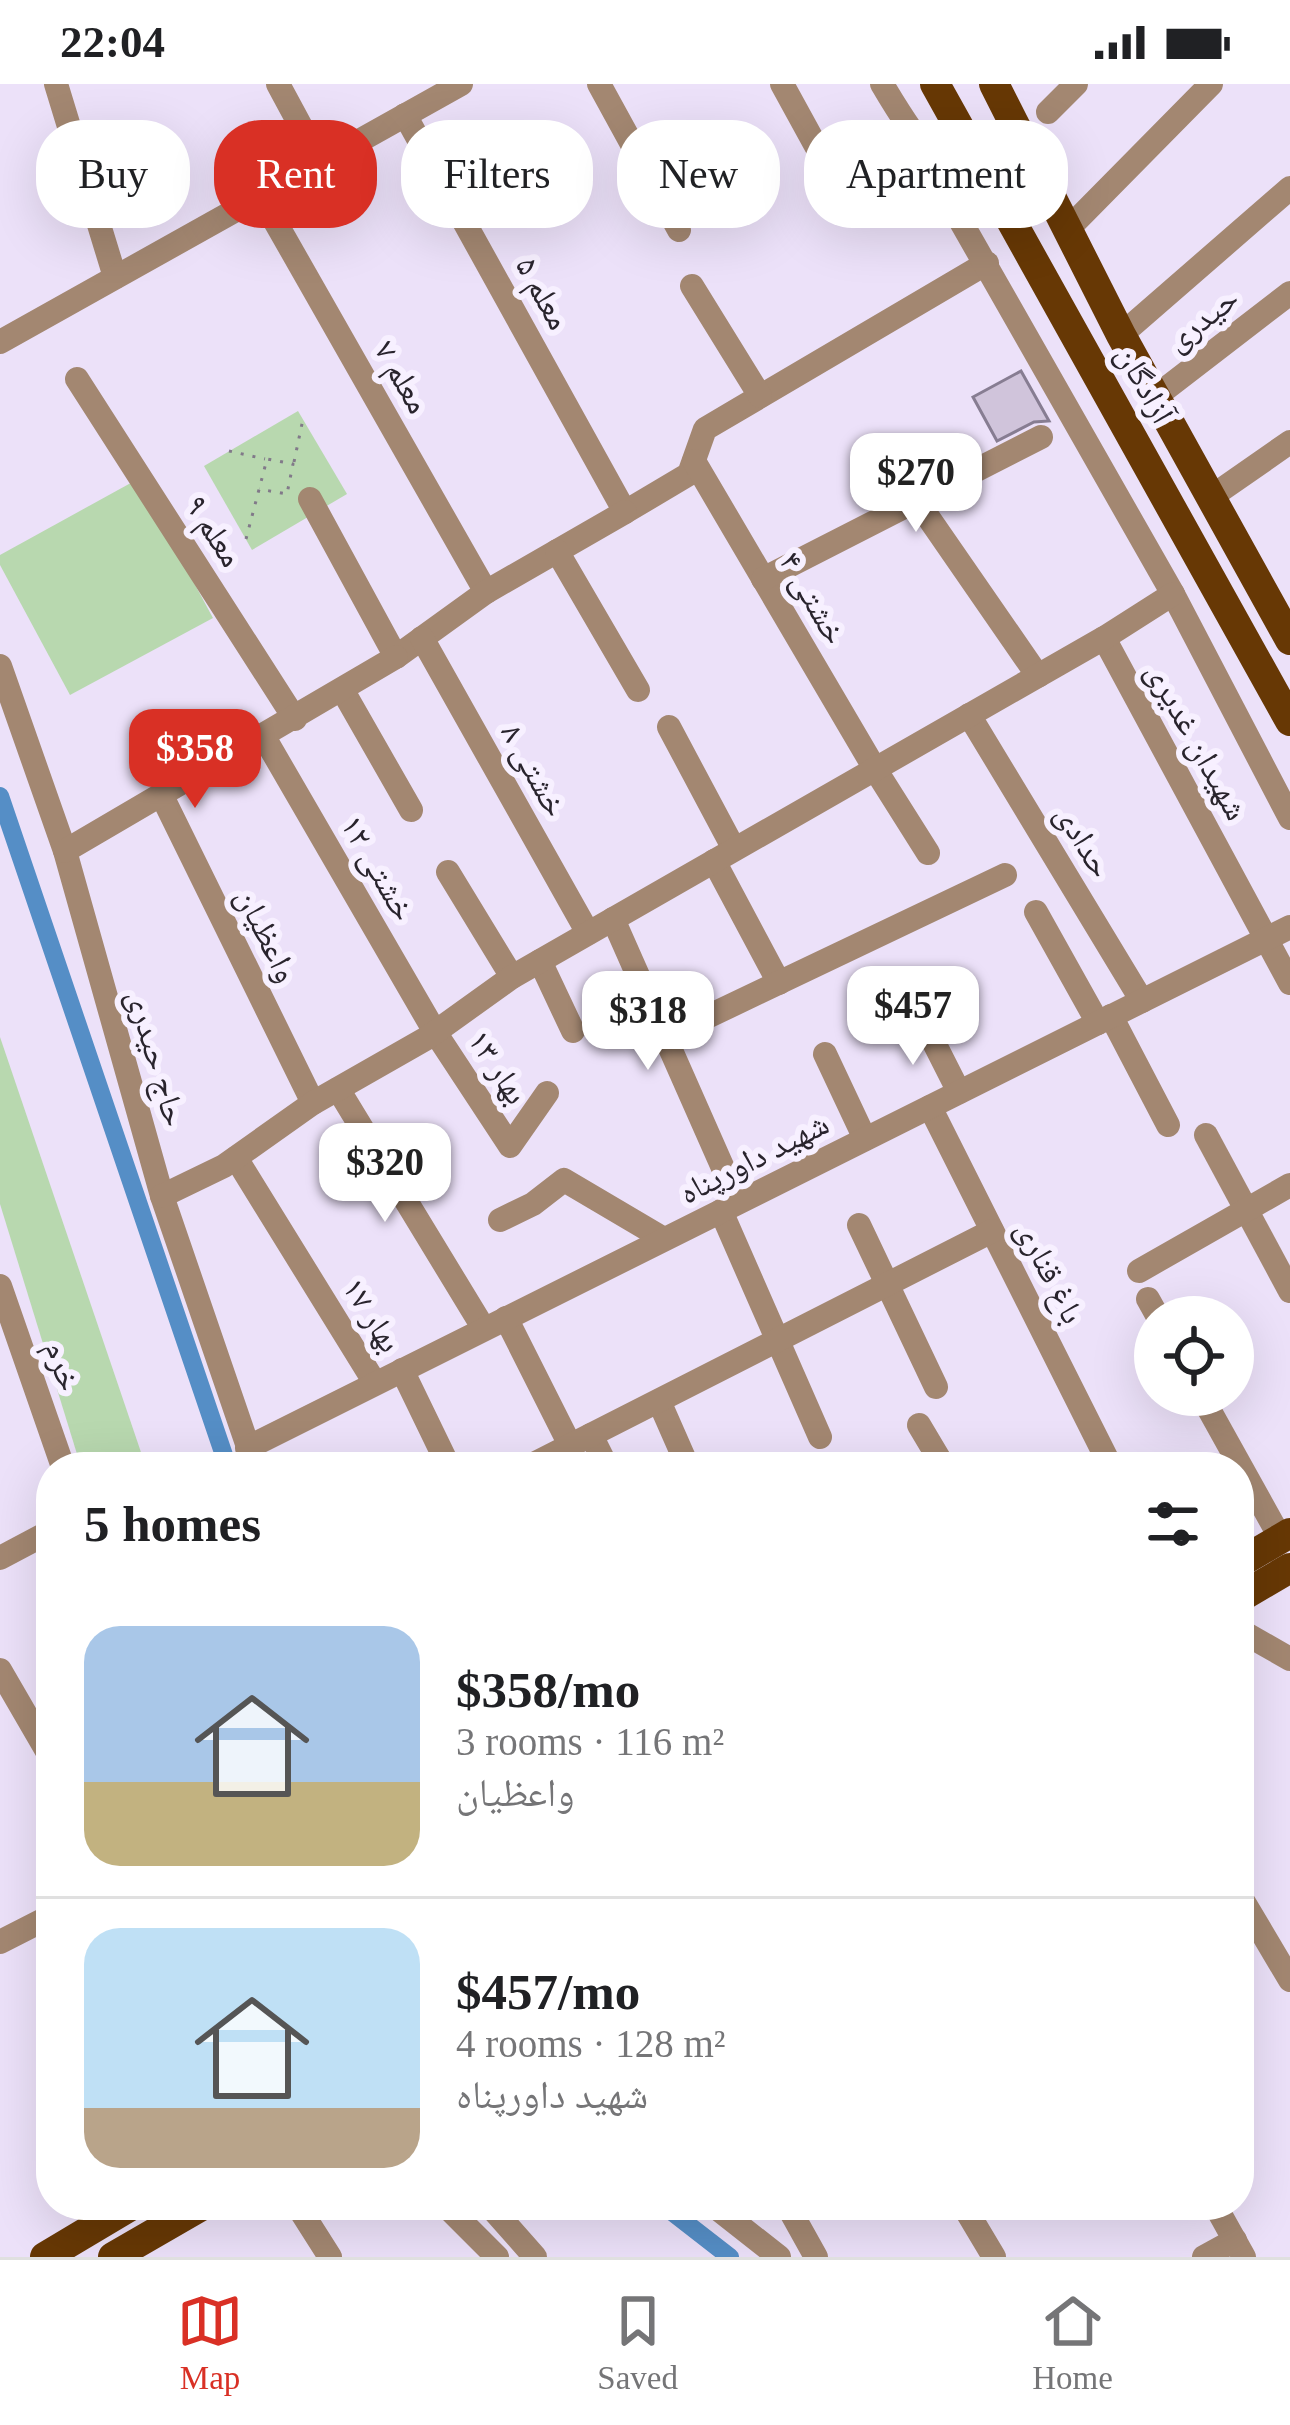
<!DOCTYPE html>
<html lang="en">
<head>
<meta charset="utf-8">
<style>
  :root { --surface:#fff; --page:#f2f2f2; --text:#202124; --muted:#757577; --line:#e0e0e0; --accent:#d93025 }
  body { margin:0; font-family:"Times New Roman","Noto Naskh Arabic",serif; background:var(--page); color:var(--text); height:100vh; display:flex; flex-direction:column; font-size:45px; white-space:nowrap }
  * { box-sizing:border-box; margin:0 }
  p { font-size:39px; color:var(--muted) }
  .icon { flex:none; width:66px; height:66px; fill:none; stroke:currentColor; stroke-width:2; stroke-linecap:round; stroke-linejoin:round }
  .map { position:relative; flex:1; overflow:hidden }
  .panel { position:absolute; left:36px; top:1368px; width:1218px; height:768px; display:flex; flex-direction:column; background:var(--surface); border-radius:48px; box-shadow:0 12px 48px #0002 }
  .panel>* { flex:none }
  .banner { position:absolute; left:36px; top:36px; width:1218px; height:108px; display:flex; gap:24px }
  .tools { position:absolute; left:1134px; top:1212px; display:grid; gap:24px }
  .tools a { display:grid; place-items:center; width:120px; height:120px; border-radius:50%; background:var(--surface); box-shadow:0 12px 48px #0002; font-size:60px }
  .price { position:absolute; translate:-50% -102px; padding:0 27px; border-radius:24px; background:#fff; color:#222; font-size:39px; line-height:78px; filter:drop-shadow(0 3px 6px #0008) }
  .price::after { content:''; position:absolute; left:50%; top:72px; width:36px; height:27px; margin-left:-18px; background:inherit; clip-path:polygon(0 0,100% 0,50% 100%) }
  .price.active { background:var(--accent); color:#fff }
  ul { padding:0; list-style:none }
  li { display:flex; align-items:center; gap:36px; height:300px; padding:0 48px }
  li+li { border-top:3px solid var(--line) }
  li span { display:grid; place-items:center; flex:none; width:336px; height:240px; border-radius:36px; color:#555 }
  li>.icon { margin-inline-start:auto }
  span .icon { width:144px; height:144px; fill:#fffc; stroke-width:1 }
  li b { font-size:51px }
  h2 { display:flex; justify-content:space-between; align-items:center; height:144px; padding:0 48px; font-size:51px }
  .pill { padding:0 42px; border-radius:48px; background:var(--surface); box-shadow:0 12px 48px #0002; font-size:42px; line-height:108px }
  .pill.active { background:var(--accent); color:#fff }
  .status { display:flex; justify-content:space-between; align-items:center; height:84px; padding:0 60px; background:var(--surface); direction:ltr }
  .status svg { height:33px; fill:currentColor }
  .menu { display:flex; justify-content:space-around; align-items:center; height:168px; border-top:3px solid var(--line); background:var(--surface); font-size:33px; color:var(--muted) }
  .menu a { display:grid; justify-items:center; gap:6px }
  .menu .active { color:var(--accent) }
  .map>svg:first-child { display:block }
  .green { fill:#b8d8af }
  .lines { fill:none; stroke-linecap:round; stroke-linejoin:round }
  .canal { stroke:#558ec6; stroke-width:18 }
  .building { fill:#d0c4db; stroke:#877d92; stroke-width:3 }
  .path { stroke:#817989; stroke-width:3; stroke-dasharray:3 9; stroke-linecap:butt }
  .minor { stroke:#a38771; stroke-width:24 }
  .major { stroke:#673805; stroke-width:30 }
  .labels { text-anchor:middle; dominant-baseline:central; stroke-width:12; stroke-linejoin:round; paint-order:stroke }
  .street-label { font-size:33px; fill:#29242d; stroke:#f7f0ff }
</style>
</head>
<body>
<div class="status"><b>22:04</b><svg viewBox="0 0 49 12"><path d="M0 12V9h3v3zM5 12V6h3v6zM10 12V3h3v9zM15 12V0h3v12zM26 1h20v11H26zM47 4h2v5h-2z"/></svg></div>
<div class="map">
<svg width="1290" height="2173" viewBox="0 0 1290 2173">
  <rect width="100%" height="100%" fill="#ece1f9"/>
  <g class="green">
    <path d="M 298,327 L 347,410 L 252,466 L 204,382 Z"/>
    <path d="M 138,395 L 213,534 L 70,611 L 0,481 L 0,471 Z"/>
    <path d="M 0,953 L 146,1383 L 81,1383 L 0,1120 Z"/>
  </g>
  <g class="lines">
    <g class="canal">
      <path d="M 0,712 L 228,1383"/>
      <path d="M 663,2121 L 730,2173"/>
    </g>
  </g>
  <path class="building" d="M 1021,287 L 1049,337 L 1034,338 L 997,357 L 973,313 Z"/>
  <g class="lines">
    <g class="path">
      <path d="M 229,367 L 265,375"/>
      <path d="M 294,378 L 303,335"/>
      <path d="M 246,455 L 267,375 L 293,380 L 287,410 L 259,405"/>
    </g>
    <g class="minor">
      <path d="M 56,0 L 115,193"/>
      <path d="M 278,0 L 320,78"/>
      <path d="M 599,0 L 679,146"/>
      <path d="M 782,0 L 816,62"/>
      <path d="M 882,0 C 919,63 942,94 1007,131"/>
      <path d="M 1048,28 L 1076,0"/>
      <path d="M 405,31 L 625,428 L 689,390 L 705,345 L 987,179"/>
      <path d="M 915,57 L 1173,510 L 1290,734"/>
      <path d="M 260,111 L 486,508"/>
      <path d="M 1068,145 L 1211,0"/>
      <path d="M 692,202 L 760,312"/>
      <path d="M 1121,251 L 1290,104"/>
      <path d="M 0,258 L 461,0"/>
      <path d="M 77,295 L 295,635"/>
      <path d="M 1155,313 L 1290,209"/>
      <path d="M 694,377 L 875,685 L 928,769"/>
      <path d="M 1211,413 L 1290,358"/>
      <path d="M 310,415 L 396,573 L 486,508 L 625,428"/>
      <path d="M 917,417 L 1038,592"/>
      <path d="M 557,467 L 638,606"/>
      <path d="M 763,495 L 1041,353"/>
      <path d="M 422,554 L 588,849"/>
      <path d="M 1104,554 L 1290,899"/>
      <path d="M 0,582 L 65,767 L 162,1112 L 255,1383"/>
      <path d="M 343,607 L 411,726"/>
      <path d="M 969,631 L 1142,917"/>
      <path d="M 669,643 L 734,765"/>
      <path d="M 264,653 L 435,948 L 510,1062 L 547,1009"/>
      <path d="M 162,712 L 313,1019"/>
      <path d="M 65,767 L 396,573"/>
      <path d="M 714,777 L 779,899"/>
      <path d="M 448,788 L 512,893"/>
      <path d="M 1036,828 L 1098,939"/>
      <path d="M 613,835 L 738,1118"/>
      <path d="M 540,877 L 573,947"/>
      <path d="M 1111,932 L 1168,1041"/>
      <path d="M 921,933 L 959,1008"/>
      <path d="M 665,953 L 1005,791"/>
      <path d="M 825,970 L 865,1055"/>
      <path d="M 338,1005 L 484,1245"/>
      <path d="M 930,1023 L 1111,1383"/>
      <path d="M 1206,1051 L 1290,1207"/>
      <path d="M 236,1074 L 375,1299"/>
      <path d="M 162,1112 L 224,1082 L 313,1019 L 427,954 L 512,893 L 1104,554 L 1173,510"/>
      <path d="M 721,1127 L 820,1353"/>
      <path d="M 500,1136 L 533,1120 L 564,1096 L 664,1155"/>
      <path d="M 859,1141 L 936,1303"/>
      <path d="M 1139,1187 L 1290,1101"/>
      <path d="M 0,1202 L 63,1383"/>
      <path d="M 1148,1215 L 1158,1233"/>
      <path d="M 506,1234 L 570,1361"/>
      <path d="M 402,1286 L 449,1383"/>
      <path d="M 1201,1311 L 1281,1455"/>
      <path d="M 659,1317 L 688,1383"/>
      <path d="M 919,1341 L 944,1383"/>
      <path d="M 591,1351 L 607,1383"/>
      <path d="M 247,1364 L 1290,843"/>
      <path d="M 528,1383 L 992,1147"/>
      <path d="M 0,1474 L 51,1447"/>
      <path d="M 1239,1546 L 1290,1575"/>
      <path d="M 0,1586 L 51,1674"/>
      <path d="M 1239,1810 L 1290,1896"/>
      <path d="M 0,1858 L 51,1832"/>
      <path d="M 297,2121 L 330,2173"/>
      <path d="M 445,2121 L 497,2173"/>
      <path d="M 489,2121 L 535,2173"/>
      <path d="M 713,2121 L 779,2173"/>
      <path d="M 787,2121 L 816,2173"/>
      <path d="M 963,2121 L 994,2173"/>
      <path d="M 1215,2121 L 1244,2173"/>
      <path d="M 1204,2173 L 1235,2156"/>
    </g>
    <g class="major">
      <path d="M 935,0 L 1290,637"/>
      <path d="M 994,0 L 1121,251 L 1290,556"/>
      <path d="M 1239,1479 L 1290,1449"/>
      <path d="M 1239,1514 L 1290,1484"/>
      <path d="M 45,2173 L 132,2121"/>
      <path d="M 113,2173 L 203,2121"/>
    </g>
  </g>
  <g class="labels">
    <g class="street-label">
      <text transform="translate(543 209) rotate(61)">معلم ۵</text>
      <text transform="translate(1202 235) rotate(-38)">حیدری</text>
      <text transform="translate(402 293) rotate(60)">معلم ۷</text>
      <text transform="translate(1145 300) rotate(61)">آزادگان</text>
      <text transform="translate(214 447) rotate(57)">معلم ۹</text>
      <text transform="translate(813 514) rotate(60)">خشتی ۴</text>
      <text transform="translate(1197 657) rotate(61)">شهیدان غدیری</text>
      <text transform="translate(534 686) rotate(61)">خشتی ۸</text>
      <text transform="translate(1084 757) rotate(59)">حدادی</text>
      <text transform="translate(378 784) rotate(60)">خشتی ۱۲</text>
      <text transform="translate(267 851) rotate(64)">واعظیان</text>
      <text transform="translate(157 974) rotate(74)">حاج حیدری</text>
      <text transform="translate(498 983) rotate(57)">بهار ۱۳</text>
      <text transform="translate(754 1074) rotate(-27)">شهید داورپناه</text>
      <text transform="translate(1050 1188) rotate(63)">باغ قناری</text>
      <text transform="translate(372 1231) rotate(58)">بهار ۱۷</text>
      <text transform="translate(63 1282) rotate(71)">خرم</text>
    </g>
  </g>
</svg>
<div class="tools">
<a><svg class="icon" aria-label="locate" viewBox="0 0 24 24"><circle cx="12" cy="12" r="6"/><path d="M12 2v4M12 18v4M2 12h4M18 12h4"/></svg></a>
</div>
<b class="price" style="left:916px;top:451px">$270</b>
<b class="price active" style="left:195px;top:727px">$358</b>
<b class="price" style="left:913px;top:984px">$457</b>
<b class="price" style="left:648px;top:989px">$318</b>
<b class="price" style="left:385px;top:1141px">$320</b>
<div class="banner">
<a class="pill">Buy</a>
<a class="pill active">Rent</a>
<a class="pill">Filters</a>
<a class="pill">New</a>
<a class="pill">Apartment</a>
</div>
<section class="panel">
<h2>5 homes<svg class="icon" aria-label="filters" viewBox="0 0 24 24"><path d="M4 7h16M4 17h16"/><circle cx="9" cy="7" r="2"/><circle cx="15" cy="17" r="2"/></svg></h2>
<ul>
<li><span style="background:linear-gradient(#a9c7e8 65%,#c2b280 0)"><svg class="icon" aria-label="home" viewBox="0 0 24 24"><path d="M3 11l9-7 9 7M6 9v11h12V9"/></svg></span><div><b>$358/mo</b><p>3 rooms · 116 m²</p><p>واعظیان</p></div></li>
<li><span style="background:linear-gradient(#bfe0f5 75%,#b9a48a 0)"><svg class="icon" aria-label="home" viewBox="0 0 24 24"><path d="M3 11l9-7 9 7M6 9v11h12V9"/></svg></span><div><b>$457/mo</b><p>4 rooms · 128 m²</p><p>شهید داورپناه</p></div></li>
</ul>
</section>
</div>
<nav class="menu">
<a class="active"><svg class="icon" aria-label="map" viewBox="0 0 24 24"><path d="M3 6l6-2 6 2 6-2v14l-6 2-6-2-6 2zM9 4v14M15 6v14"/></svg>Map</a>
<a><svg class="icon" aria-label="saved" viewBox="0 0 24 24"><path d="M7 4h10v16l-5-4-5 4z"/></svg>Saved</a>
<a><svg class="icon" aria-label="home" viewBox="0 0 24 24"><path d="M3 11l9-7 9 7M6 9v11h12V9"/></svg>Home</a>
</nav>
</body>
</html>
